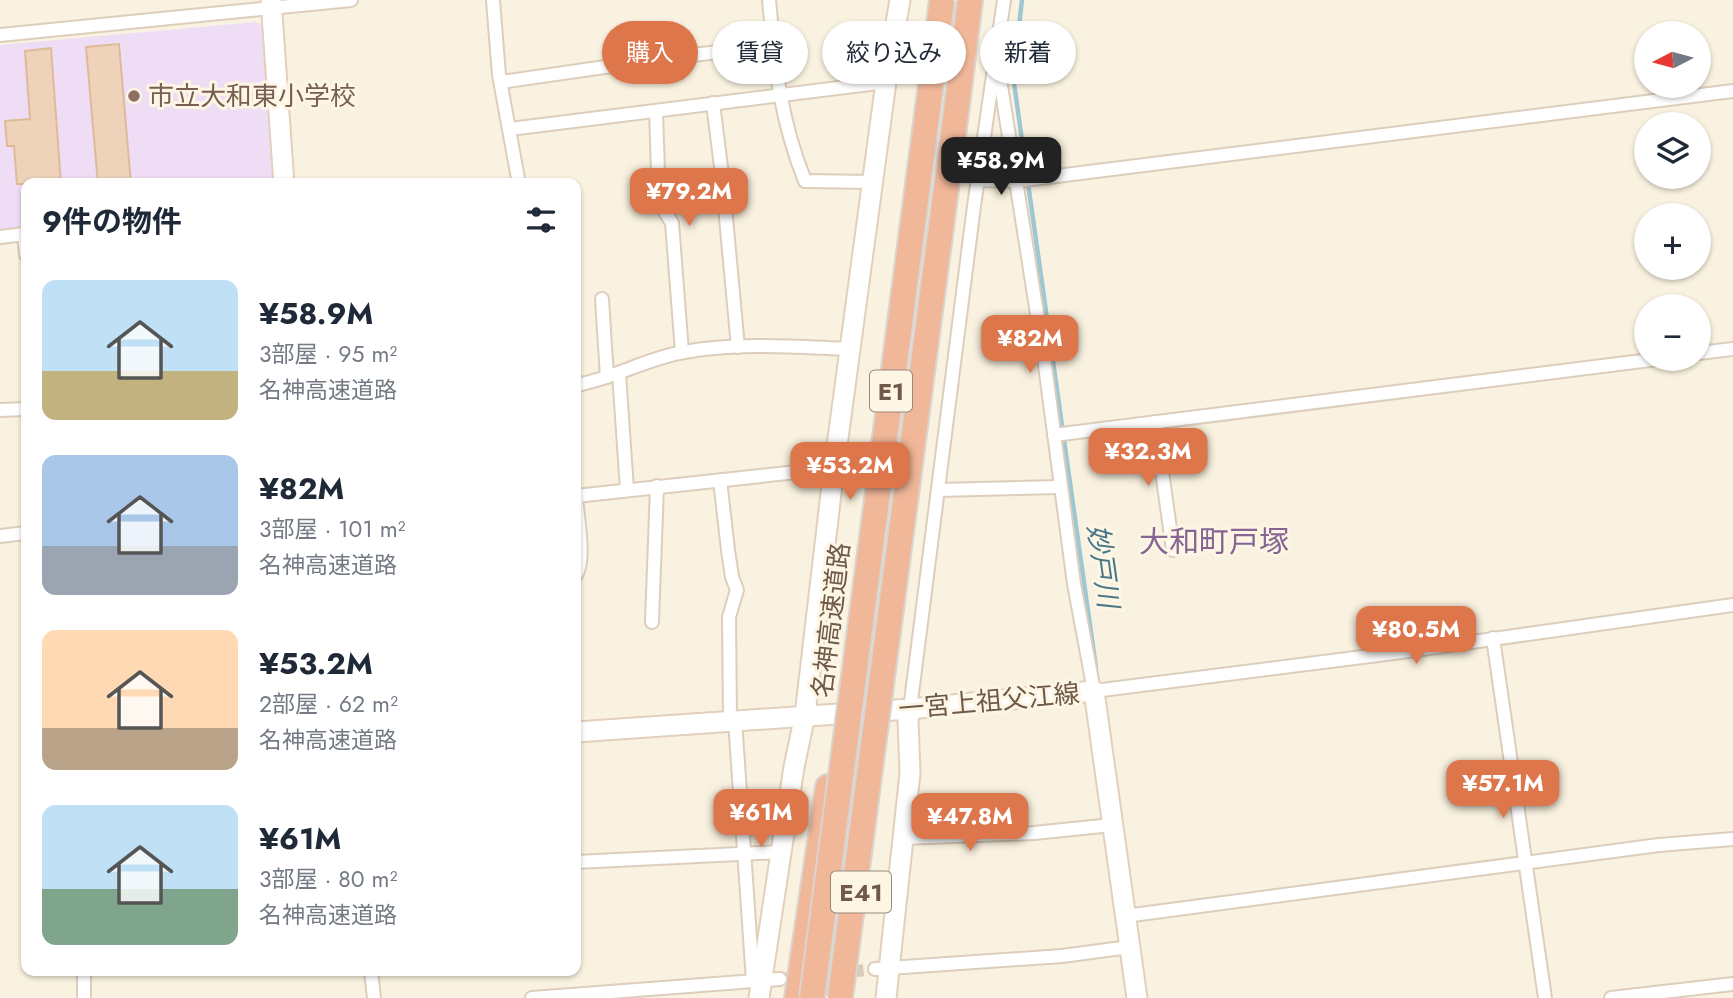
<!DOCTYPE html>
<html lang="ja">
<head>
<meta charset="utf-8">
<style>
  :root { --surface:#fff; --page:#f6f6f7; --text:#1f2937; --muted:#747a83; --accent:#de764b }
  body { margin:0; font-family:Jost,"Noto Sans JP",sans-serif; background:var(--page); color:var(--text); height:100vh; display:flex; flex-direction:column; font-size:26px; white-space:nowrap }
  * { box-sizing:border-box; margin:0 }
  p { font-size:23px; color:var(--muted) }
  .icon { flex:none; width:38px; height:38px; fill:none; stroke:currentColor; stroke-width:2; stroke-linecap:round; stroke-linejoin:round }
  .map { position:relative; flex:1; overflow:hidden }
  .panel { position:absolute; left:21px; top:178px; width:560px; height:798px; display:flex; flex-direction:column; background:var(--surface); border-radius:14px; box-shadow:0 2px 5px #0004 }
  .panel>* { flex:none }
  .hud { position:absolute; left:602px; top:21px; width:665px; height:63px; display:flex; gap:14px }
  .needle { width:46px; rotate:264deg }
  .fabs { position:absolute; left:1634px; top:21px; display:grid; gap:14px }
  .fabs a { display:grid; place-items:center; width:77px; height:77px; border-radius:50%; background:var(--surface); box-shadow:0 2px 5px #0004; font-size:35px }
  .price { position:absolute; translate:-50% -60px; padding:0 16px; border-radius:14px; background:var(--accent); color:#fff; font-size:23px; line-height:46px; filter:drop-shadow(0 2px 4px #0008) }
  .price::after { content:''; position:absolute; left:50%; top:42px; width:21px; height:16px; margin-left:-10px; background:inherit; clip-path:polygon(0 0,100% 0,50% 100%) }
  .price.on { background:#222; color:#fff }
  ul { padding:0; list-style:none }
  li { display:flex; align-items:center; gap:21px; height:175px; padding:0 21px }
  li span { display:grid; place-items:center; flex:none; width:196px; height:140px; border-radius:14px; color:#555 }
  li>.icon { margin-inline-start:auto }
  span .icon { width:84px; height:84px; fill:#fffc; stroke-width:1 }
  li b { font-size:30px }
  h2 { display:flex; justify-content:space-between; align-items:center; height:84px; padding:0 21px; font-size:30px }
  .chip { padding:0 24px; border-radius:32px; background:var(--surface); box-shadow:0 2px 5px #0004; font-size:24px; line-height:63px }
  .chip.on { background:var(--accent); color:#fff }
  .map>svg:first-child { display:block }
  .education { fill:#efddf6 }
  .lines { fill:none; stroke-linecap:round; stroke-linejoin:round }
  .stream { stroke:#9dc7d3; stroke-width:4.5 }
  .building { fill:#eed2b9; stroke:#dfba9a; stroke-width:2 }
  .street-tunnel { stroke:#d7ccba; stroke-width:12; stroke-dasharray:12 6; stroke-linecap:butt }
  .street-casing { stroke:#ddcebc; stroke-width:16 }
  .secondary-casing { stroke:#e2d0bb; stroke-width:23 }
  .highway-casing { stroke:#dad4d0; stroke-width:28 }
  .street { stroke:#fff; stroke-width:12 }
  .secondary { stroke:#fff; stroke-width:19 }
  .highway { stroke:#f1b799; stroke-width:24 }
  .highway-bridge-casing { stroke:#dad4d0; stroke-width:28; stroke-linecap:butt }
  .highway-bridge { stroke:#f1b799; stroke-width:24 }
  .education-dot { fill:#8d6e63; stroke:#fef6e5; stroke-width:2.5 }
  .labels { text-anchor:middle; dominant-baseline:central; stroke-width:6; stroke-linejoin:round; paint-order:stroke }
  .shield { fill:#fef6e5; stroke:#9a8878; stroke-width:2 }
  .shield-label { font-size:24px; font-weight:bold; fill:#6f5949 }
  .education-label { font-size:26px; fill:#785e54; stroke:#fef6e5; text-anchor:start }
  .street-label { font-size:26px; fill:#6f5949; stroke:#fef6e5 }
  .water-label { font-size:28px; font-style:italic; fill:#487888; stroke:#fef6e5 }
  .quarter-label { font-size:30px; fill:#866592; stroke:#fef6e5 }
</style>
</head>
<body>
<div class="map">
<svg width="1733" height="998" viewBox="0 0 1733 998">
  <rect width="100%" height="100%" fill="#faf2e0"/>
  <path class="education" d="M 256,22 L 263,26 L 274,184 L 26,184 L 26,229 L 0,232 L 0,45 Z"/>
  <g class="lines">
    <path class="stream" d="M 1022,0 L 1013,76 L 1096,668"/>
  </g>
  <g class="building">
    <path d="M 119,44 L 131,184 L 98,184 L 86,47 Z"/>
    <path d="M 51,48 L 61,184 L 17,184 L 14,146 L 7,146 L 5,121 L 30,119 L 25,51 Z"/>
  </g>
  <g class="lines">
    <path class="street-tunnel" d="M 780,979 L 875,969"/>
    <defs>
      <g id="street">
        <path d="M 493,0 L 499,75 L 519,184"/>
        <path d="M 769,0 C 775,66 780,119 805,181 L 872,182"/>
        <path d="M 0,35 L 351,0"/>
        <path d="M 996,54 L 1044,358 L 1074,584 L 1094,691 L 1394,653 L 1733,605"/>
        <path d="M 501,82 L 674,57 L 773,46"/>
        <path d="M 713,103 L 722,175 L 738,347"/>
        <path d="M 656,111 L 659,202 L 672,223 L 682,352"/>
        <path d="M 510,129 L 886,82"/>
        <path d="M 978,180 L 1017,181 L 1733,91"/>
        <path d="M 0,237 L 24,234 L 26,255"/>
        <path d="M 602,299 L 607,377"/>
        <path d="M 1699,353 L 1733,349"/>
        <path d="M 619,373 L 627,490"/>
        <path d="M 576,385 C 613,379 647,358 684,352 C 739,342 795,347 850,349"/>
        <path d="M 0,410 L 26,409"/>
        <path d="M 1155,422 L 1173,550"/>
        <path d="M 1054,435 L 1658,359"/>
        <path d="M 720,480 L 728,550 L 732,577 L 737,590 L 729,617 L 730,720"/>
        <path d="M 938,490 L 1061,487"/>
        <path d="M 576,496 L 834,468"/>
        <path d="M 0,536 L 26,533"/>
        <path d="M 576,575 C 586,560 577,515 576,496"/>
        <path d="M 652,622 L 657,486"/>
        <path d="M 1493,638 L 1545,998"/>
        <path d="M 910,709 L 974,206 L 1004,0"/>
        <path d="M 735,720 L 753,981"/>
        <path d="M 904,838 L 1034,833 L 1112,825"/>
        <path d="M 576,862 L 781,852"/>
        <path d="M 1125,916 L 1659,845 L 1733,839"/>
        <path d="M 875,969 L 1062,956 L 1129,947"/>
        <path d="M 84,971 L 84,998"/>
        <path d="M 371,971 L 374,998"/>
        <path d="M 532,998 L 780,979"/>
        <path d="M 1611,998 L 1733,984"/>
      </g>
      <g id="secondary">
        <path d="M 271,0 L 284,184"/>
        <path d="M 576,732 L 910,709 L 1094,691 L 1137,998"/>
        <path d="M 759,998 L 794,767 L 805,715 L 834,468 L 886,82 L 900,0"/>
        <path d="M 886,998 L 910,773 L 908,720 L 910,709"/>
      </g>
      <g id="highway">
        <path d="M 957,105 L 970,0"/>
        <path d="M 797,998 L 828,787"/>
      </g>
    </defs>
    <use href="#street" class="street-casing"/>
    <use href="#secondary" class="secondary-casing"/>
    <use href="#highway" class="highway-casing"/>
    <use href="#street" class="street"/>
    <use href="#secondary" class="secondary"/>
    <use href="#highway" class="highway"/>
    <defs>
      <g id="highway-bridge">
        <path d="M 812,998 L 942,0"/>
        <path d="M 840,998 L 957,105"/>
      </g>
    </defs>
    <use href="#highway-bridge" class="highway-bridge-casing"/>
    <use href="#highway-bridge" class="highway-bridge"/>
  </g>
  <circle class="education-dot" cx="134" cy="96" r="7"/>
  <g class="labels">
    <g class="shield">
      <rect x="870" y="370.5" width="42" height="41" rx="5"/>
      <rect x="831" y="871.5" width="60" height="41" rx="5"/>
    </g>
    <g class="shield-label">
      <text x="891" y="391">E1</text>
      <text x="861" y="892">E41</text>
    </g>
    <g class="education-label">
      <text x="148" y="96">市立大和東小学校</text>
    </g>
    <g class="street-label">
      <text transform="translate(831 620) rotate(-83)">名神高速道路</text>
      <text transform="translate(989 701) rotate(-5)">一宮上祖父江線</text>
    </g>
    <g class="water-label">
      <text transform="translate(1103 566) rotate(82)">妙戸川</text>
    </g>
    <g class="quarter-label">
      <text x="1214" y="541">大和町戸塚</text>
    </g>
  </g>
</svg>
<div class="fabs">
<a><svg class="needle" viewBox="-14 -14 28 28"><path d="M0-13l5 13h-10z" fill="#e53935"/><path d="M0 13l5-13h-10z" fill="#747a83"/></svg></a>
<a><svg class="icon" aria-label="layers" viewBox="0 0 24 24"><path d="M12 4l9 5-9 5-9-5zM3 14l9 5 9-5"/></svg></a>
<a>+</a>
<a>−</a>
</div>
<b class="price on" style="left:1001px;top:197px">¥58.9M</b>
<b class="price" style="left:689px;top:228px">¥79.2M</b>
<b class="price" style="left:1030px;top:375px">¥82M</b>
<b class="price" style="left:1148px;top:488px">¥32.3M</b>
<b class="price" style="left:850px;top:502px">¥53.2M</b>
<b class="price" style="left:1416px;top:666px">¥80.5M</b>
<b class="price" style="left:1503px;top:820px">¥57.1M</b>
<b class="price" style="left:761px;top:849px">¥61M</b>
<b class="price" style="left:970px;top:853px">¥47.8M</b>
<div class="hud">
<a class="chip on">購入</a>
<a class="chip">賃貸</a>
<a class="chip">絞り込み</a>
<a class="chip">新着</a>
</div>
<section class="panel">
<h2>9件の物件<svg class="icon" aria-label="filters" viewBox="0 0 24 24"><path d="M4 7h16M4 17h16"/><circle cx="9" cy="7" r="2"/><circle cx="15" cy="17" r="2"/></svg></h2>
<ul>
<li><span style="background:linear-gradient(#bfe0f5 65%,#c2b280 0)"><svg class="icon" aria-label="home" viewBox="0 0 24 24"><path d="M3 11l9-7 9 7M6 9v11h12V9"/></svg></span><div><b>¥58.9M</b><p>3部屋 · 95 m²</p><p>名神高速道路</p></div></li>
<li><span style="background:linear-gradient(#a9c7e8 65%,#9aa5b1 0)"><svg class="icon" aria-label="home" viewBox="0 0 24 24"><path d="M3 11l9-7 9 7M6 9v11h12V9"/></svg></span><div><b>¥82M</b><p>3部屋 · 101 m²</p><p>名神高速道路</p></div></li>
<li><span style="background:linear-gradient(#ffd9b3 70%,#b9a48a 0)"><svg class="icon" aria-label="home" viewBox="0 0 24 24"><path d="M3 11l9-7 9 7M6 9v11h12V9"/></svg></span><div><b>¥53.2M</b><p>2部屋 · 62 m²</p><p>名神高速道路</p></div></li>
<li><span style="background:linear-gradient(#bfe0f5 60%,#7fa58c 0)"><svg class="icon" aria-label="home" viewBox="0 0 24 24"><path d="M3 11l9-7 9 7M6 9v11h12V9"/></svg></span><div><b>¥61M</b><p>3部屋 · 80 m²</p><p>名神高速道路</p></div></li>
</ul>
</section>
</div>
</body>
</html>
